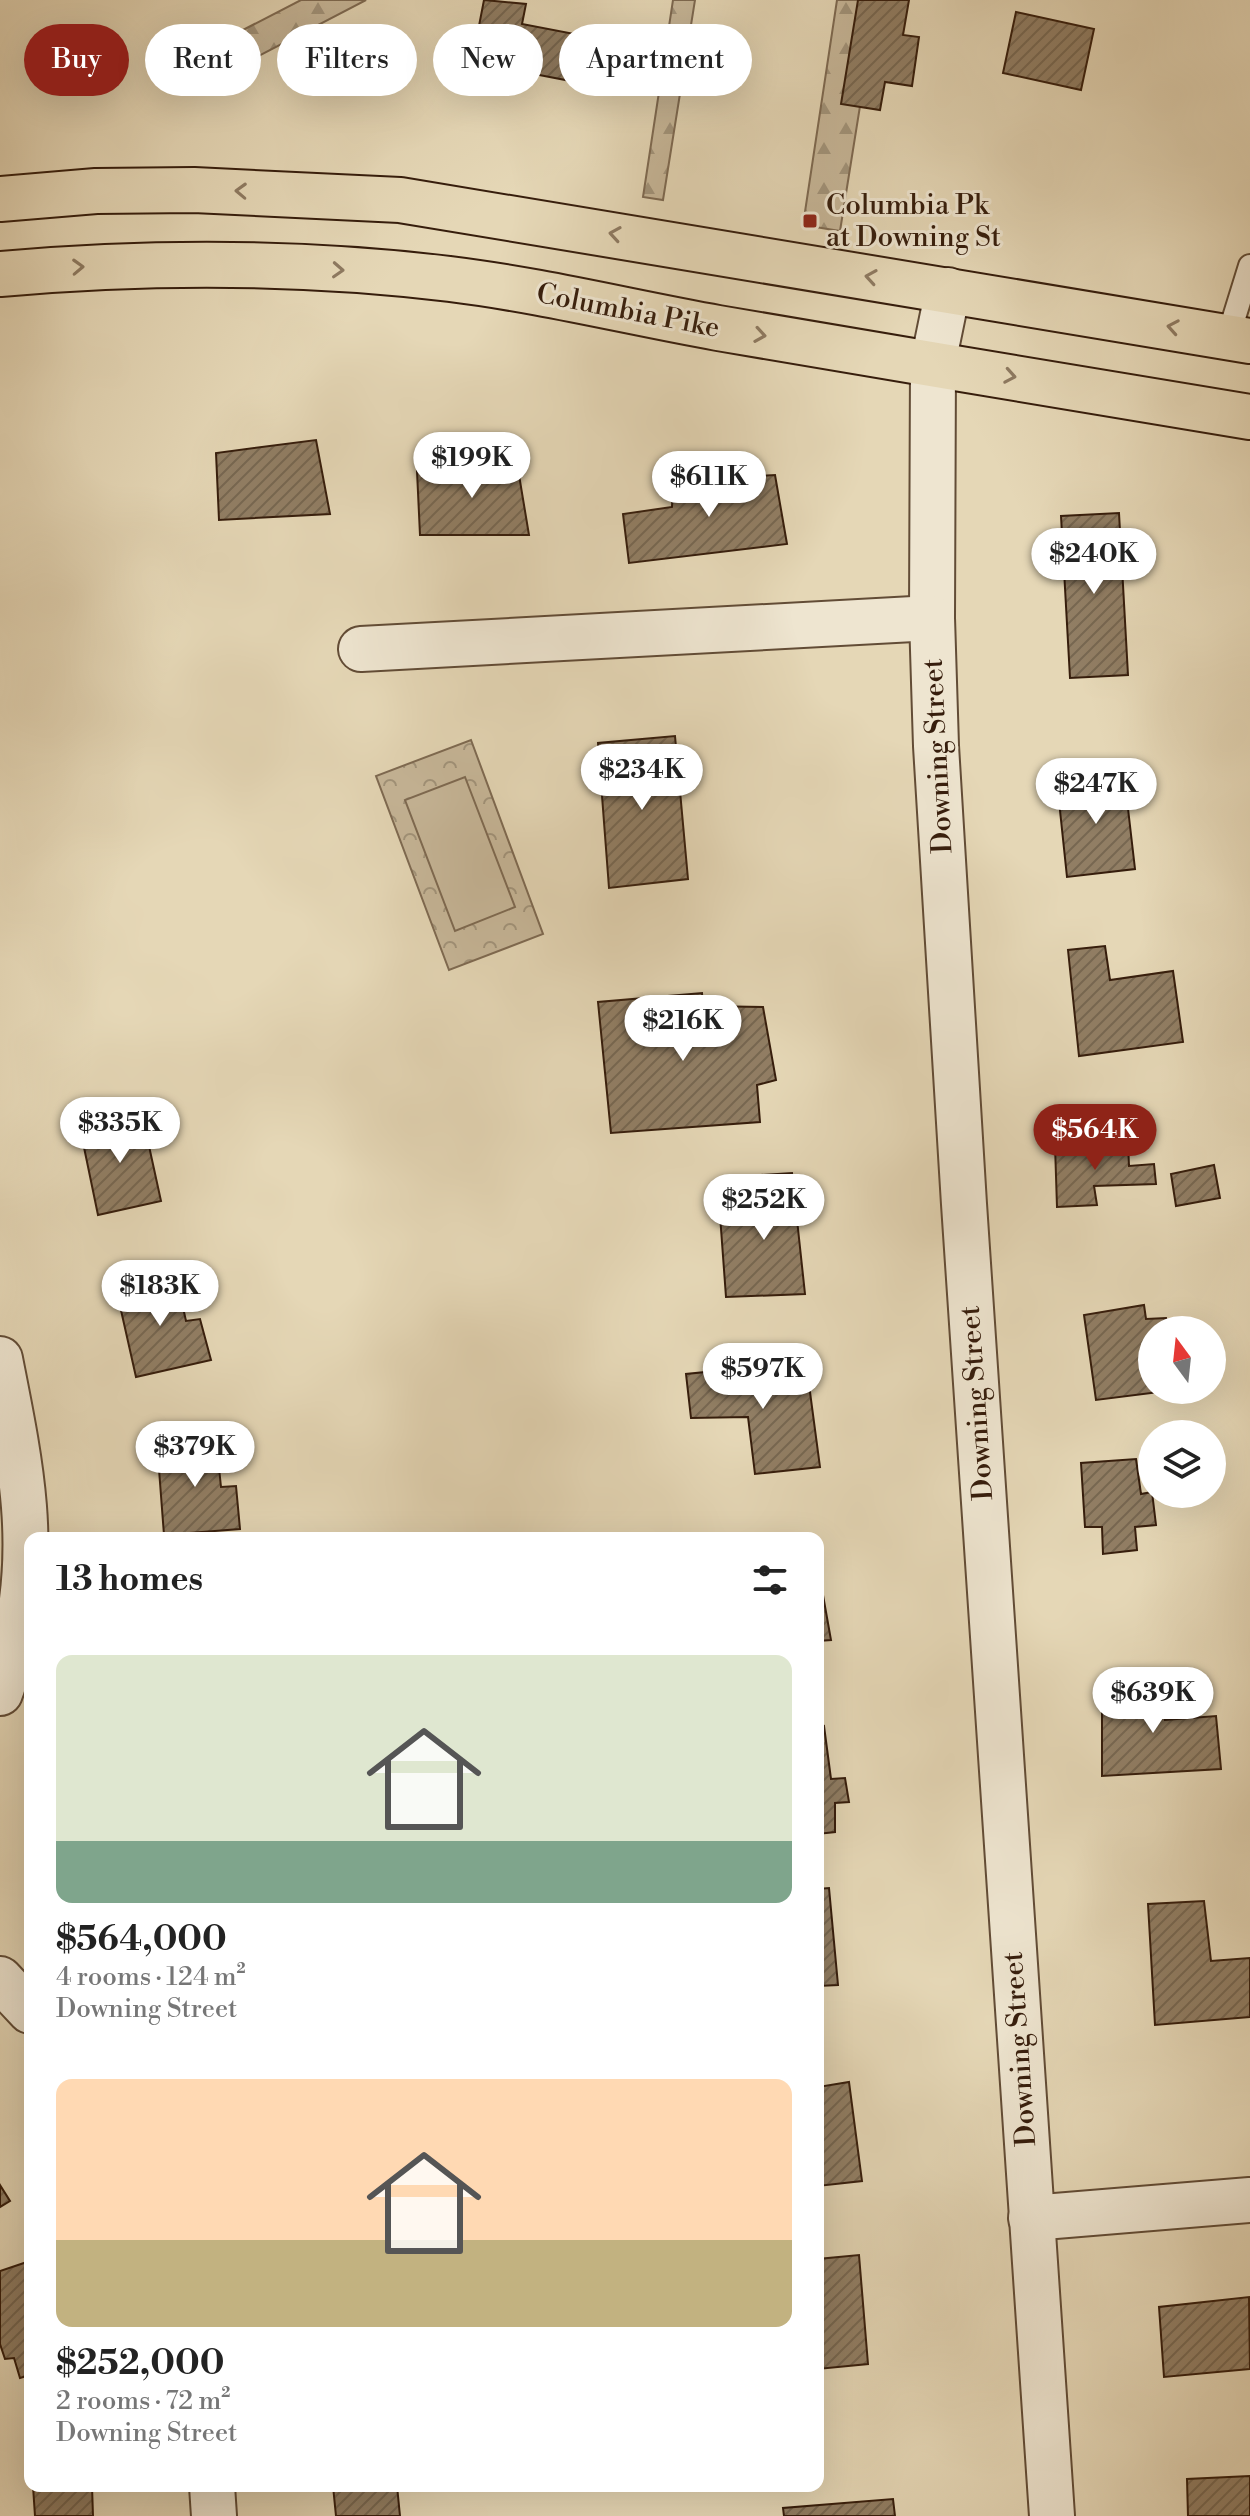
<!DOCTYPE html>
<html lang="en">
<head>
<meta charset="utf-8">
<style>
  :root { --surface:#fff; --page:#f2f2f2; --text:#222; --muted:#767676; --accent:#8f2418 }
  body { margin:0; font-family:"Libre Bodoni",serif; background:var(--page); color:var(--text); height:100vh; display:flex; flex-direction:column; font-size:30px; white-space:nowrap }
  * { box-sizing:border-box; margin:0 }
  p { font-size:26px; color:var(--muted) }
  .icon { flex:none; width:44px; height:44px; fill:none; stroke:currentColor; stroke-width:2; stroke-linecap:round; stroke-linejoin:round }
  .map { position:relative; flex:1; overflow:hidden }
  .sheet { position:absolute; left:24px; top:1532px; width:800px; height:960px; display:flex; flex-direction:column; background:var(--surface); border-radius:16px; box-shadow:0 8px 32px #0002 }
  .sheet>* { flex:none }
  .guide { position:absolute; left:24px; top:24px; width:800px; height:72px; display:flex; gap:16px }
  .needle { width:52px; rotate:345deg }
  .tools { position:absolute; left:1138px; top:1316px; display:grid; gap:16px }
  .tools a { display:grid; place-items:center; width:88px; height:88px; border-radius:50%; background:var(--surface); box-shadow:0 8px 32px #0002; font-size:40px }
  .price { position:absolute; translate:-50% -68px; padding:0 18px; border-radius:28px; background:#fff; color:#222; font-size:26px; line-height:52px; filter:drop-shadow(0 2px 4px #0008) }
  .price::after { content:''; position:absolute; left:50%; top:48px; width:24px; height:18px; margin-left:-12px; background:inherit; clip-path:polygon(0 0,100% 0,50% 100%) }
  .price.current { background:var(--accent); color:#fff }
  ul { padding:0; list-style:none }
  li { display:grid; align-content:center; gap:16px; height:424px; padding:0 32px }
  li span { display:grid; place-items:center; height:248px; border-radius:16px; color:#555 }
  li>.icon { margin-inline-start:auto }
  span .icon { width:144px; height:144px; fill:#fffc; stroke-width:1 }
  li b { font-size:34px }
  h2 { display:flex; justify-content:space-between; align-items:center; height:96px; padding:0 32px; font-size:34px }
  .pill { padding:0 28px; border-radius:36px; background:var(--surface); box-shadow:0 8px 32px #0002; font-size:28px; line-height:72px }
  .pill.current { background:var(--accent); color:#fff }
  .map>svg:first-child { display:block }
  .forest { fill:url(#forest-firs); stroke:#7e6a52; stroke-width:2 }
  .park { fill:url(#park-crowns); stroke:#7e6a52; stroke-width:2 }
  .pitch { fill:#c7b799; stroke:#7e6a52; stroke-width:2 }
  .building { fill:url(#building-hatch); stroke:#361d0c; stroke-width:2 }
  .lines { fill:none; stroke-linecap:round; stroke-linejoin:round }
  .lane-casing { stroke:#624c36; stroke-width:26 }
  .street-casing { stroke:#624c36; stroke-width:48 }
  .primary-casing { stroke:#361d0c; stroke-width:48 }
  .lane { stroke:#eee5d0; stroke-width:22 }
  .street { stroke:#eee5d0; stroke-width:44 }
  .primary { stroke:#e5d7b6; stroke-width:44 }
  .oneway { stroke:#8e7a61 }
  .poi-dot { fill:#8f2418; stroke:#eee5d0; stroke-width:3 }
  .labels { text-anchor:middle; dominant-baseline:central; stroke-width:6; stroke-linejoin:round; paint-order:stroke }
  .poi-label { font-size:28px; fill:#361d0c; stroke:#eee5d0; text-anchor:start }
  .street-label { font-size:28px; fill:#361d0c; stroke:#eee5d0 }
</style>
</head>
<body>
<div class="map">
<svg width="1250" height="2516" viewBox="0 0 1250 2516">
  <defs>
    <pattern id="forest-firs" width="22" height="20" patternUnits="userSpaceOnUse" patternTransform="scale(2)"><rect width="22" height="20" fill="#c7b799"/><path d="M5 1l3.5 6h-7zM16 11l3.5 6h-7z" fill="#a2947b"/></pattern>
    <pattern id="park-crowns" width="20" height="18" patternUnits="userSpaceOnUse" patternTransform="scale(2)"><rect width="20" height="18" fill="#c7b799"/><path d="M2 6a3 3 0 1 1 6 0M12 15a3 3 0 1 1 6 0" fill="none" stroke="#a2947b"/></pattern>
    <pattern id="building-hatch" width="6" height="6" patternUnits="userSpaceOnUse" patternTransform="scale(2)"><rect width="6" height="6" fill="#917e64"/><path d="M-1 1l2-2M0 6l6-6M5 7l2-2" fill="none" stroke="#776751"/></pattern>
  </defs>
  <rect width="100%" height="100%" fill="#e5d7b6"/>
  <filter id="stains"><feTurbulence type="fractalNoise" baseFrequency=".0025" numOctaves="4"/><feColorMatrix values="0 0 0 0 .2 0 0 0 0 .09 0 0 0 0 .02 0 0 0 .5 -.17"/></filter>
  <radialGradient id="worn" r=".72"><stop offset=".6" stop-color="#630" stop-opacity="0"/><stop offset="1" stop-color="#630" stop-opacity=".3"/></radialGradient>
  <g class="forest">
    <path d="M 301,0 L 366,0 L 205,84 L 181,62 Z"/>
    <path d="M 673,0 L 695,0 L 663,200 L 643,197 Z"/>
    <path d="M 837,0 L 877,0 L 840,231 L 803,225 Z"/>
  </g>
  <path class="park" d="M 471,740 L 543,934 L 449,970 L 376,776 Z"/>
  <path class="pitch" d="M 465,777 L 515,907 L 455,931 L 405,800 Z"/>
  <g class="building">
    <path d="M 484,0 L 526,4 L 522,24 L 590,37 L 581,83 L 472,62 Z"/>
    <path d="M 858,0 L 909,0 L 903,35 L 919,37 L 912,86 L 885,82 L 880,110 L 841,104 Z"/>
    <path d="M 1016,12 L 1094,29 L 1081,90 L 1003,73 Z"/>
    <path d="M 316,440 L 330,514 L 219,520 L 216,453 Z"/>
    <path d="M 516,457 L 529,535 L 420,535 L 417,471 Z"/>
    <path d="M 775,475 L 787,544 L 629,563 L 623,514 L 672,507 L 673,480 Z"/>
    <path d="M 1119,513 L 1128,675 L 1070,678 L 1061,516 Z"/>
    <path d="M 675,736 L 688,879 L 609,888 L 598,743 Z"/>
    <path d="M 1124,774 L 1135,869 L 1067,877 L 1057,782 Z"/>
    <path d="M 1105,946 L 1110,980 L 1173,971 L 1183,1042 L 1079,1056 L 1068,950 Z"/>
    <path d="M 702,993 L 703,1006 L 763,1007 L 776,1080 L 757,1085 L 760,1122 L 611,1133 L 598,1002 Z"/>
    <path d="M 142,1114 L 161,1201 L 98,1215 L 80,1128 Z"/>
    <path d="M 1128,1143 L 1129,1166 L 1154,1164 L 1156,1184 L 1094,1186 L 1097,1205 L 1057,1207 L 1055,1145 Z"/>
    <path d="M 1214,1165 L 1220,1198 L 1176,1206 L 1171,1174 Z"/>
    <path d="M 792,1173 L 805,1294 L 726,1297 L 720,1215 L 750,1214 L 747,1176 Z"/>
    <path d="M 176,1276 L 186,1321 L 200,1319 L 211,1360 L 136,1377 L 116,1288 Z"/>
    <path d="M 1144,1305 L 1146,1319 L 1166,1318 L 1168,1330 L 1152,1330 L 1150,1343 L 1152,1390 L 1159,1392 L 1096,1400 L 1084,1315 Z"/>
    <path d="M 806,1362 L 820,1467 L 755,1474 L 748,1417 L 691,1418 L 686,1374 Z"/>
    <path d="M 216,1439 L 221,1487 L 236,1486 L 240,1529 L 164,1535 L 157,1443 Z"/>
    <path d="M 1136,1459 L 1141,1494 L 1152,1492 L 1156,1525 L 1135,1527 L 1137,1550 L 1103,1554 L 1102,1527 L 1085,1527 L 1081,1463 Z"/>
    <path d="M 818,1567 L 831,1640 L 818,1641 Z"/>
    <path d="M 1164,1685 L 1165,1720 L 1216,1716 L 1221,1769 L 1102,1776 L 1102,1687 Z"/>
    <path d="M 824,1726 L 831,1779 L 845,1778 L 849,1802 L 835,1803 L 835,1832 L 818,1834 L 818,1727 Z"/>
    <path d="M 829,1888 L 838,1985 L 818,1986 L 818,1889 Z"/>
    <path d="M 1204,1901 L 1211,1961 L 1250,1958 L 1250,2017 L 1155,2025 L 1148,1904 Z"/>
    <path d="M 849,2082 L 862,2181 L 818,2186 L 818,2087 Z"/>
    <path d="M 0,2185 L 10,2201 L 0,2207 Z"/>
    <path d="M 859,2255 L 868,2364 L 818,2369 L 818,2259 Z"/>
    <path d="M 30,2261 L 30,2375 L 20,2378 L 14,2358 L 5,2359 L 0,2344 L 0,2271 Z"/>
    <path d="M 1249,2297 L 1250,2369 L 1164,2377 L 1159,2307 Z"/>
    <path d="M 1250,2476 L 1250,2516 L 1188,2516 L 1187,2479 Z"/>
    <path d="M 33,2486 L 92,2486 L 93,2516 L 35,2516 Z"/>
    <path d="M 333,2486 L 397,2486 L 400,2516 L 336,2516 Z"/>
    <path d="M 893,2499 L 895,2516 L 784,2516 L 783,2508 Z"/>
  </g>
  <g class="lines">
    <defs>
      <path id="lane" d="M 1228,337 L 1250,266"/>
      <g id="street">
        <path d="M 948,290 L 933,363 L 932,618 L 936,746 L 964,1204 L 1052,2516"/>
        <path d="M 361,649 L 932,618"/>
        <path d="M 0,1359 C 19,1456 38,1540 15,1639 C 10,1657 7,1676 0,1693"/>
        <path d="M 0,1979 L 30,2011"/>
        <path d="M 1031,2218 L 1250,2200"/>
        <path d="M 212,2486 L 214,2516"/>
      </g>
      <g id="primary">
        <path d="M 0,199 L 96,191 L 194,190 L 400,200 L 1250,341"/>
        <path d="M 0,274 C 149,261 301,261 450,279 C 540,290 629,312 718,328 C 895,359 1073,387 1250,417"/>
      </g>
    </defs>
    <use href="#lane" class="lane-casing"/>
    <use href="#street" class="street-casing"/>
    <use href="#primary" class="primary-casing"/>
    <use href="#lane" class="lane"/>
    <use href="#street" class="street"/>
    <use href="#primary" class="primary"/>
  </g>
  <defs><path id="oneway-chevron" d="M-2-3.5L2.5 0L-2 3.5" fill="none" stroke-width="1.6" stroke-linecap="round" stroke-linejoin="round" transform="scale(2)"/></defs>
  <g class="oneway">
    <use href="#oneway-chevron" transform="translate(241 191) rotate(-178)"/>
    <use href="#oneway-chevron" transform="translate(615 234) rotate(-171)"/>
    <use href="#oneway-chevron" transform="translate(78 267) rotate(-2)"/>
    <use href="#oneway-chevron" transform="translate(338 270) rotate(3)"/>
    <use href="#oneway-chevron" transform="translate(871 277) rotate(-171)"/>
    <use href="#oneway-chevron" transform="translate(1173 327) rotate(-170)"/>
    <use href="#oneway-chevron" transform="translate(760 335) rotate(9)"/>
    <use href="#oneway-chevron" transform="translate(1010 376) rotate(10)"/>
  </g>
  <rect class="poi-dot" x="802" y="213" width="16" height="16" rx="4"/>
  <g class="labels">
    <g class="poi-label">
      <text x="826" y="205">Columbia Pk<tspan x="826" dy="32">at Downing St</tspan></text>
    </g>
    <g class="street-label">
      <text transform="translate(628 311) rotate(11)">Columbia Pike</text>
      <text transform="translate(938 756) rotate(-93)">Downing Street</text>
      <text transform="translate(977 1403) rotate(-94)">Downing Street</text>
      <text transform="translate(1020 2049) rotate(-94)">Downing Street</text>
    </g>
  </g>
  <rect width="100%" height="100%" filter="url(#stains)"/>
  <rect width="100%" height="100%" fill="url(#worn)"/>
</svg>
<div class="tools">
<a><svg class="needle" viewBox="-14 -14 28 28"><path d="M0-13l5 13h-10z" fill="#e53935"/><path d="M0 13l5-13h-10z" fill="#767676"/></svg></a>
<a><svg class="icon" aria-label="layers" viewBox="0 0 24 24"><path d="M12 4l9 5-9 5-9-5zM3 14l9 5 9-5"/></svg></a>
</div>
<b class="price" style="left:472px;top:500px">$199K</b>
<b class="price" style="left:709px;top:519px">$611K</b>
<b class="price" style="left:1094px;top:596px">$240K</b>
<b class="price" style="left:642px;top:812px">$234K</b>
<b class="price" style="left:1096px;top:826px">$247K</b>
<b class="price" style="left:683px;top:1063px">$216K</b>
<b class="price" style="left:120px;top:1165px">$335K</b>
<b class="price current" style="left:1095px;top:1172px">$564K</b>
<b class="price" style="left:764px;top:1242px">$252K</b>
<b class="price" style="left:160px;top:1328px">$183K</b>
<b class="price" style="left:763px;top:1411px">$597K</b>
<b class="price" style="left:195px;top:1489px">$379K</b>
<b class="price" style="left:1153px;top:1735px">$639K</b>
<div class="guide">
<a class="pill current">Buy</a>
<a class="pill">Rent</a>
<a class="pill">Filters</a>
<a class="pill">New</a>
<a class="pill">Apartment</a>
</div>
<section class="sheet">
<h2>13 homes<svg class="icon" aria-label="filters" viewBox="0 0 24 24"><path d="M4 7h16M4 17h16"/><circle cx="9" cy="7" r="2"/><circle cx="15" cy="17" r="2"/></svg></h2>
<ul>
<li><span style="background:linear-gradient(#dfe7d0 75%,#7fa58c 0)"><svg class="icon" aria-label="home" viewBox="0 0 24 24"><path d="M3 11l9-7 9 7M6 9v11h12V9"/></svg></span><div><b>$564,000</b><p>4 rooms · 124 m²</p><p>Downing Street</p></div></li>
<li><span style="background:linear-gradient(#ffd9b3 65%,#c2b280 0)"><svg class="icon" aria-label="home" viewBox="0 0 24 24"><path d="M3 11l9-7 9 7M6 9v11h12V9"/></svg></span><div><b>$252,000</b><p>2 rooms · 72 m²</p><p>Downing Street</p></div></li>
</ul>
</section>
</div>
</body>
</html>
